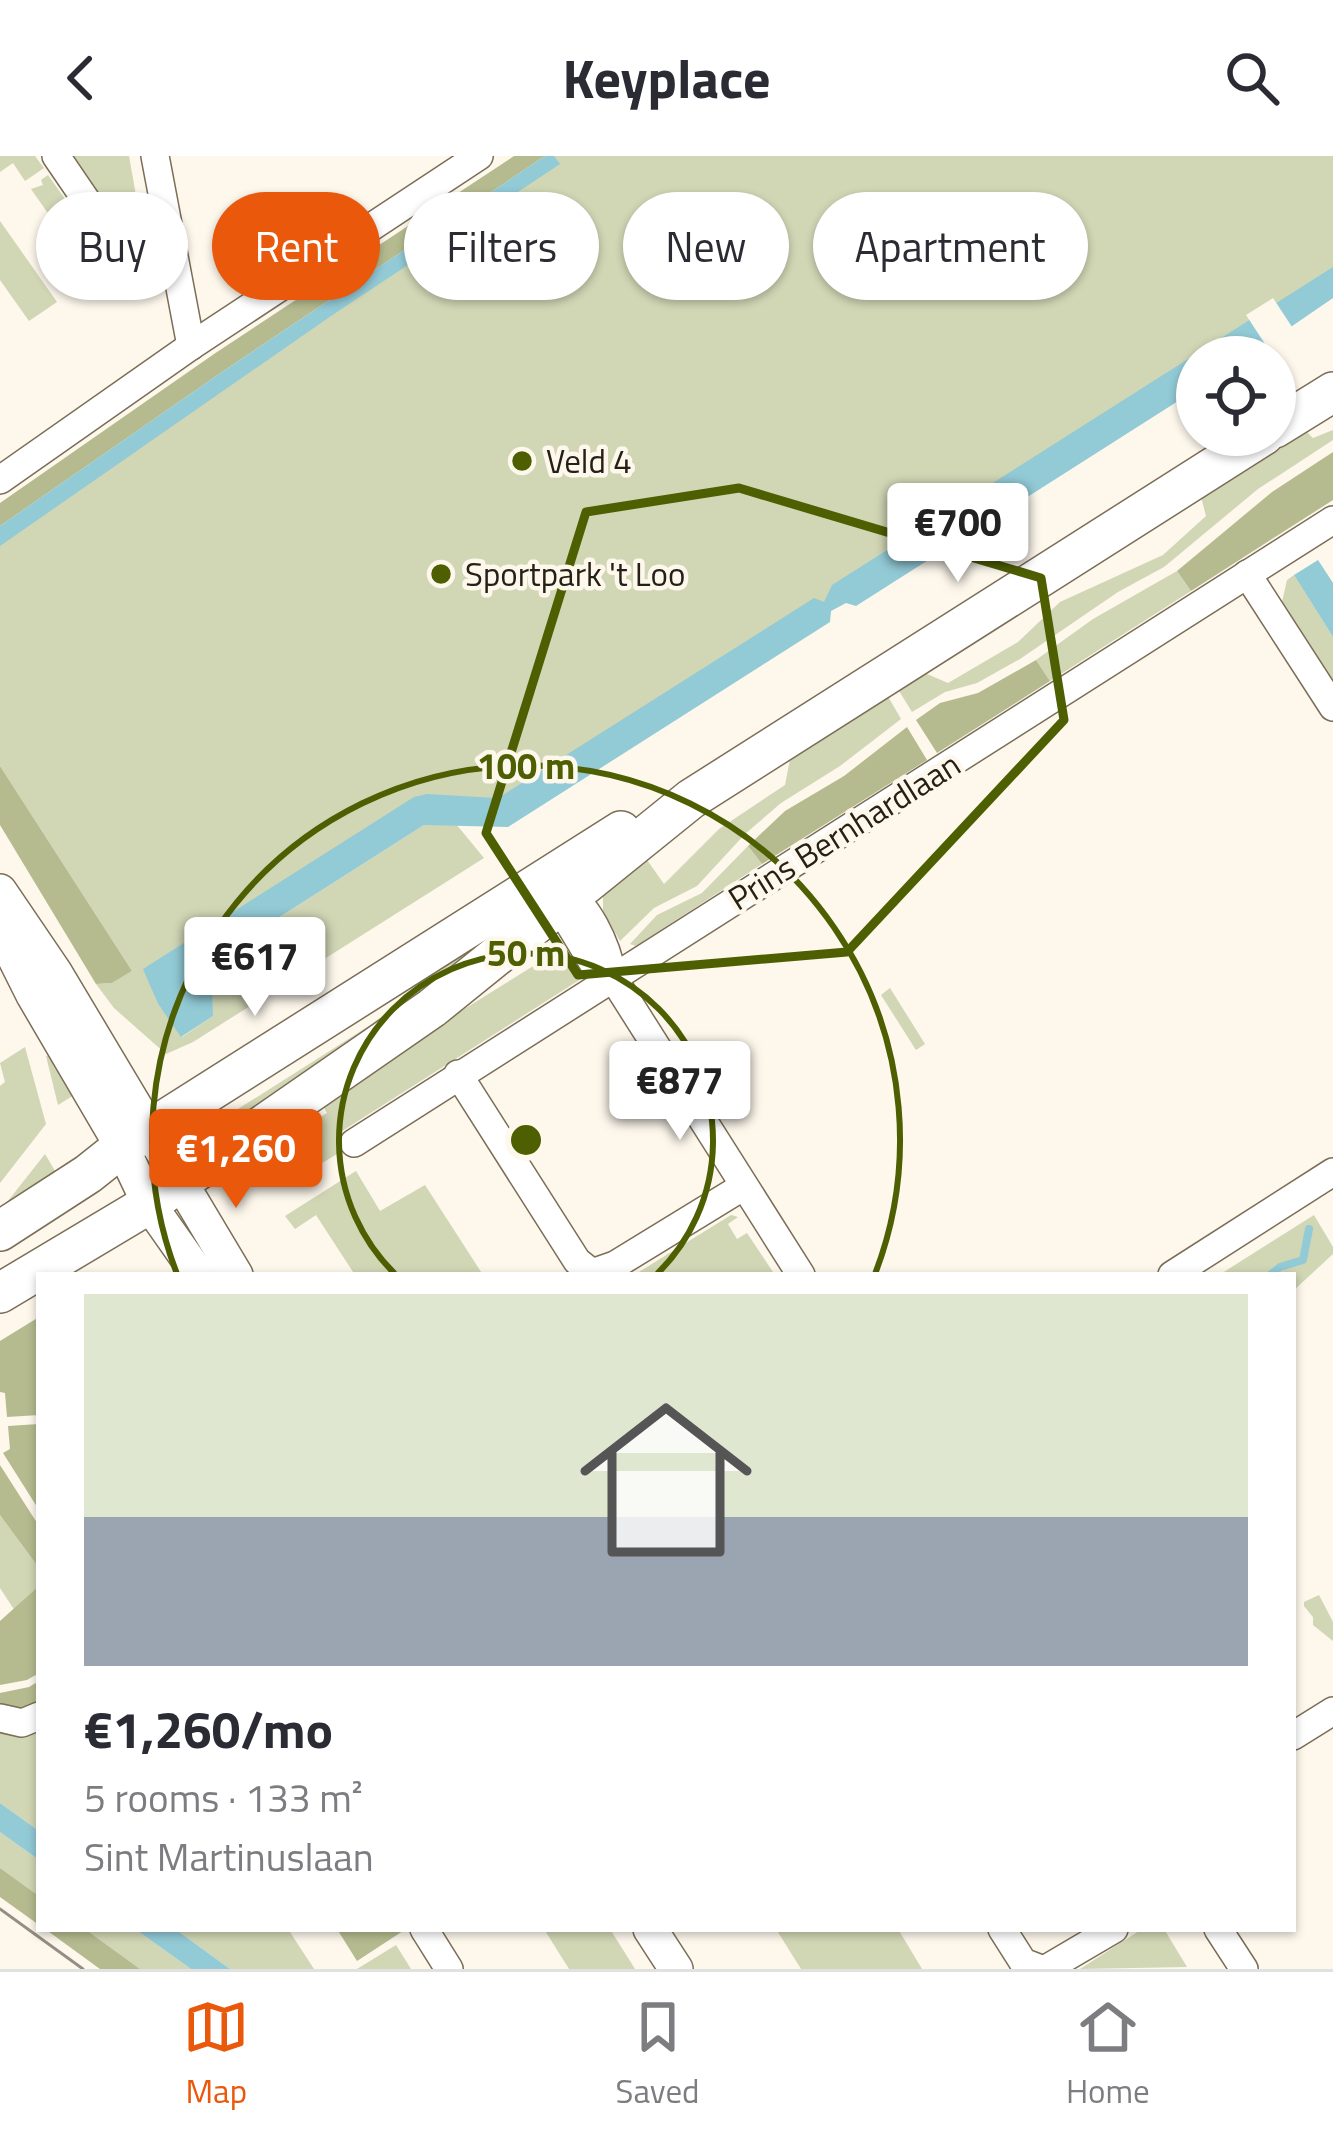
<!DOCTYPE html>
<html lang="en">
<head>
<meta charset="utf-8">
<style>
  :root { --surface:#fff; --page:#f7f7f7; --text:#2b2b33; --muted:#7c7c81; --line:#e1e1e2; --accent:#ea580c }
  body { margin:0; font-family:"Titillium Web",sans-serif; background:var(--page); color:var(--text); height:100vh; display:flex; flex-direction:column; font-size:45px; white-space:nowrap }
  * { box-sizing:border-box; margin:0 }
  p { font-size:39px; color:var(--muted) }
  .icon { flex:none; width:66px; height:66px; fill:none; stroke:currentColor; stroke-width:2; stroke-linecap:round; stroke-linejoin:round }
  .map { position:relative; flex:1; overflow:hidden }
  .panel { position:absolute; left:36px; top:1116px; width:1260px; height:660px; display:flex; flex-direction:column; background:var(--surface); border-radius:0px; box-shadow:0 3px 9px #0004 }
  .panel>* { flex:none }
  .banner { position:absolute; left:36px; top:36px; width:1263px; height:108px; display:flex; gap:24px }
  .tools { position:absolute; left:1176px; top:180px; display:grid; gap:24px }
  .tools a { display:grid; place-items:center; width:120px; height:120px; border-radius:50%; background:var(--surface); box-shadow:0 3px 9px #0004; font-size:60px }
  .price { position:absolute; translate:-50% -102px; padding:0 27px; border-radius:12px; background:#fff; color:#222; font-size:39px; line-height:78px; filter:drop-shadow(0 3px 6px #0008) }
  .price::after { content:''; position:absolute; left:50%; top:72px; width:36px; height:27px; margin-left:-18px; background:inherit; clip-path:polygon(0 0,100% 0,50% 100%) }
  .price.selected { background:var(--accent); color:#fff }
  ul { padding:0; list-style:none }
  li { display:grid; align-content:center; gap:24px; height:636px; padding:0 48px }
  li+li { border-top:3px solid var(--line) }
  li span { display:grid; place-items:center; height:372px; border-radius:0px; color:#555 }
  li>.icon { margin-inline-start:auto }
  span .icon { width:216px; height:216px; fill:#fffc; stroke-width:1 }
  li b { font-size:51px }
  .pill { padding:0 42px; border-radius:54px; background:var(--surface); box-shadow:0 3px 9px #0004; font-size:42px; line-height:108px }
  .pill.selected { background:var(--accent); color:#fff }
  header { display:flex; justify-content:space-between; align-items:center; height:156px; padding:0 48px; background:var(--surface); font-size:54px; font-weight:700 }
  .tab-bar { display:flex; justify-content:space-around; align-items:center; height:168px; border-top:3px solid var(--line); background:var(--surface); font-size:33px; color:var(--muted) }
  .tab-bar a { display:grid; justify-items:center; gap:6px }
  .tab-bar .selected { color:var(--accent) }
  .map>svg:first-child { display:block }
  .green { fill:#d1d6b5 }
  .forest { fill:#b5bb8f }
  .water { fill:#92cad6 }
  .pier { fill:#fdf7ec }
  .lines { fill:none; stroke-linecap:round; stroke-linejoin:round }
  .stream { stroke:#92cad6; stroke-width:8 }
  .minor-casing { stroke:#7b6d56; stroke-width:30 }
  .tertiary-casing { stroke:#7b6d56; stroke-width:36 }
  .secondary-casing { stroke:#7b6d56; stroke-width:42 }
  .minor { stroke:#fff; stroke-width:27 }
  .tertiary { stroke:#fff; stroke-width:33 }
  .secondary { stroke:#fff; stroke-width:39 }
  .tram { stroke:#948f84; stroke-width:3 }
  .marked { fill:none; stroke:#4e5f02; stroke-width:9; stroke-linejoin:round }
  .ring { fill:none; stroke:#4e5f02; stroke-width:6 }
  .poi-dot { fill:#4e5f02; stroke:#fdf7ec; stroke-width:4.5 }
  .labels { text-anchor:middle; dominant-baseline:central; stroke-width:9; stroke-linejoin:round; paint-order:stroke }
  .poi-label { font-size:33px; fill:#252016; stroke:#fdf7ec; text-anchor:start }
  .street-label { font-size:33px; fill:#252016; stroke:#fdf7ec }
  .centre { fill:#4e5f02; stroke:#fdf7ec; stroke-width:6 }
  .ring-label { font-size:36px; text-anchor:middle; font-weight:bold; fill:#4e5f02; stroke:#fdf7ec; stroke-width:9; stroke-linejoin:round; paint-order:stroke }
</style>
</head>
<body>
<header><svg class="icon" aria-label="back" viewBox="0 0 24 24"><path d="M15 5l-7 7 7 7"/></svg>Keyplace<svg class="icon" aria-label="search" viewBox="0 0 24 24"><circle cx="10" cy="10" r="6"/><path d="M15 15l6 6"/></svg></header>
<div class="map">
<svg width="1333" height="1813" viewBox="0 0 1333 1813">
  <rect width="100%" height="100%" fill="#fdf7ec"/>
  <g class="green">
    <path d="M 0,0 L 35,0 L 44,12 L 25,25 L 13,7 L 0,16 Z"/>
    <path d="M 70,0 L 129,0 L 142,73 L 129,76 L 121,72 Z"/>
    <path d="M 553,0 L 1333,0 L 1333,130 L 1197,201 L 1197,215 L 499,659 L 416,659 L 150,828 L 158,848 L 182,881 L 213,860 L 212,804 L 424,669 L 456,668 L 484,702 L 193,886 L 166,898 L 114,852 L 96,828 L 112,827 L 132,815 L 0,610 L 0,376 Z"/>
    <path d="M 48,19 L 87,74 L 79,79 L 76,76 L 68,86 L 31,33 L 43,29 L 41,24 Z"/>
    <path d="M 0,65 L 57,146 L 29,165 L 0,124 Z"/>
    <path d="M 1303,272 L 1313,282 L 1333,274 L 1333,284 L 1258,333 L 1164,411 L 1118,436 L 1020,503 L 977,527 L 945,536 L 912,556 L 896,530 L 920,515 L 948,527 L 1018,486 L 1060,446 L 1163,399 L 1206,360 L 1200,337 Z"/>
    <path d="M 1177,415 L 1191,435 L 1050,525 L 1036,504 L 1093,463 Z"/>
    <path d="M 1294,419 L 1333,481 L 1333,527 L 1282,446 L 1287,424 Z"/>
    <path d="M 886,537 L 901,563 L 840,610 L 781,647 L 745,678 L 697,730 L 654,752 L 620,785 L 603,755 L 603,738 L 640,694 L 664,728 L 719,673 L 785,629 L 791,598 Z"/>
    <path d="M 748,690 L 762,708 L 636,790 L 630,788 L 657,759 L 702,737 Z"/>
    <path d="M 526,746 L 472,813 L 220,973 L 216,967 L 372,868 Z"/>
    <path d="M 554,797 L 565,798 L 584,812 L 584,821 L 336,979 L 344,994 L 305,1017 L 256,1029 L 246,1013 L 311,972 L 309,967 L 327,957 L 323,950 L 357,920 Z"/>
    <path d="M 890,832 L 925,888 L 916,894 L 881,839 Z"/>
    <path d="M 25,891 L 46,968 L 0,1027 L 0,930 L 5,926 L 0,907 Z"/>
    <path d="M 50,899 L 74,939 L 58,949 L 46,900 Z"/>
    <path d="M 45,998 L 58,1020 L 4,1050 Z"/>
    <path d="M 356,1015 L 380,1055 L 425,1029 L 483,1119 L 355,1119 L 316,1059 L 295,1073 L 285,1060 Z"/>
    <path d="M 731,1059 L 738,1061 L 728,1068 L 737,1083 L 747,1077 L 775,1119 L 634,1119 Z"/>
    <path d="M 1314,1059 L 1333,1091 L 1333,1098 L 1293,1135 L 1293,1119 L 1219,1119 Z"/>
    <path d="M 0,1359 L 39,1412 L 39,1430 L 15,1455 L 0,1432 Z"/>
    <path d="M 1319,1439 L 1333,1466 L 1333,1485 L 1313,1469 L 1313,1461 L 1304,1450 L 1304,1446 Z"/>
    <path d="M 39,1575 L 39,1675 L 0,1647 L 0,1576 Z"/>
    <path d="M 0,1676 L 39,1704 L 39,1740 L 0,1712 Z"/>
    <path d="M 85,1773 L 135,1773 L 191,1813 L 140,1813 Z"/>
    <path d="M 175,1773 L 288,1773 L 314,1813 L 230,1813 Z"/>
    <path d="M 544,1773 L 610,1773 L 635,1813 L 569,1813 Z"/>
    <path d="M 776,1773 L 898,1773 L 922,1813 L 801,1813 Z"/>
    <path d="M 1142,1773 L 1164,1773 L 1187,1811 L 1080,1813 Z"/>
    <path d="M 396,1789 L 411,1813 L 357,1813 Z"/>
  </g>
  <g class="forest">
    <path d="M 514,0 L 545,0 L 225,214 L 0,370 L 0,347 L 214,198 Z"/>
    <path d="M 1333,296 L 1333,344 L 1191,435 L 1177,415 L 1272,336 Z"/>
    <path d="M 1036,504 L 1050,525 L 937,597 L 916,564 L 940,547 L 978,537 Z"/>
    <path d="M 907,571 L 927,604 L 762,708 L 748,690 L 785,655 L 844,620 Z"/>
    <path d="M 0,610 L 132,815 L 112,827 L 96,828 L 0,669 Z"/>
    <path d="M 39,1161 L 39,1259 L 7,1261 L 5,1237 L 0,1236 L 0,1185 Z"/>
    <path d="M 39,1268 L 39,1354 L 3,1297 L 10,1293 L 8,1270 Z"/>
    <path d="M 0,1309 L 39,1370 L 39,1412 L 0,1359 Z"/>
    <path d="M 39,1430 L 39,1517 L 27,1524 L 0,1529 L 0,1465 Z"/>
    <path d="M 39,1525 L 39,1547 L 14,1553 L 0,1551 L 0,1537 L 29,1531 Z"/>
    <path d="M 0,1712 L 39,1740 L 39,1769 L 0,1741 Z"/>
    <path d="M 45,1773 L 85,1773 L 140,1813 L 100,1813 Z"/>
    <path d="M 337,1773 L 406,1773 L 357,1805 Z"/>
  </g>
  <g class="water">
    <path d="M 545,0 L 554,0 L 560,8 L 331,160 L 0,390 L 0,370 L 225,214 Z"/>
    <path d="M 1333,111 L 1333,142 L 1247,201 L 1197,201 L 1197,233 L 856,450 L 846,447 L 831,455 L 830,466 L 508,671 L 424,669 L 212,804 L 213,860 L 181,881 L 158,848 L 143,813 L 414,641 L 427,638 L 496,642 L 503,639 L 814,442 L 824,446 L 832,429 Z"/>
    <path d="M 1318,404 L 1333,427 L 1333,481 L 1294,419 Z"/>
    <path d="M 0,1647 L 39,1675 L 39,1704 L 0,1676 Z"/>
    <path d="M 135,1773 L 175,1773 L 230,1813 L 191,1813 Z"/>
  </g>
  <path class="pier" d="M 1273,142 L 1294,174 L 1269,194 L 1246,159 Z"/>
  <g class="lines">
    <path class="stream" d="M 1270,1119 L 1280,1111 L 1303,1104 L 1309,1073"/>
    <defs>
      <g id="minor">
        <path d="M 56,0 L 116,88 L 170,83"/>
        <path d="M 155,0 L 191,190"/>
        <path d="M 0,324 L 191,190 L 479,0"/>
        <path d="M 1247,418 L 1333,551"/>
        <path d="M 558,729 C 588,747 607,788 613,822 L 801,1119"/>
        <path d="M 552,739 L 593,807 L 613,822"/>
        <path d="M 458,918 L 577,1105 L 592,1117 L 615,1109 L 744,1030"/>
        <path d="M 354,987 L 1333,364"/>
        <path d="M 1172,1119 L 1333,1016"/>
        <path d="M 0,1562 L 22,1567 L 39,1560"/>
        <path d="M 1293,1580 L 1333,1555"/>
        <path d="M 424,1773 L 449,1813"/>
        <path d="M 1002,1773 L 1023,1806 L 1041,1813"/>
        <path d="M 1218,1773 L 1244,1813"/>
        <path d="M 1046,1813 L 1114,1773"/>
      </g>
      <g id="tertiary">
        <path d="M 0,735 L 55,816 L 236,1119"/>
        <path d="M 0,773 L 33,839 L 122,991 L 149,1048 L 199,1119"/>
        <path d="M 650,1773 L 676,1813"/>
      </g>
      <g id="secondary">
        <path d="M 1275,272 L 1333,236"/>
        <path d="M 0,1075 L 88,1018 L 122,991 L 621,675"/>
        <path d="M 0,1137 L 149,1048 L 432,852 L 691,643 L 1264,279"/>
      </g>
    </defs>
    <use href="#minor" class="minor-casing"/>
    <use href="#tertiary" class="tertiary-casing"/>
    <use href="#secondary" class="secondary-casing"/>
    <use href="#minor" class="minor"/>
    <use href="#tertiary" class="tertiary"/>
    <use href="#secondary" class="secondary"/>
    <path class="tram" d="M 0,1753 L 83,1813"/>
  </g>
  <path class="marked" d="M 739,332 L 1041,422 L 1064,564 L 847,796 L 578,819 L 486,677 L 586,356 Z"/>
  <g class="ring">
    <path d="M396 1119A187 187 0 1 1 656 1119"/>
    <path d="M177 1118A374 374 0 1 1 875 1118"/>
  </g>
  <g class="poi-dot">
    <circle cx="522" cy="305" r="12"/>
    <circle cx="441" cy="418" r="12"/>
  </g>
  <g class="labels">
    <g class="poi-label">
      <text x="546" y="305">Veld 4</text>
      <text x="465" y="418">Sportpark 't Loo</text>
    </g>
    <g class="street-label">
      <text transform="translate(844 675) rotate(-32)">Prins Bernhardlaan</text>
    </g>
  </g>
  <circle cx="526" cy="984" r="18" class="centre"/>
  <g class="ring-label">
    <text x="526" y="623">100 m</text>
    <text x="526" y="810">50 m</text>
  </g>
</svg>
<div class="tools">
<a><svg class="icon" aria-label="locate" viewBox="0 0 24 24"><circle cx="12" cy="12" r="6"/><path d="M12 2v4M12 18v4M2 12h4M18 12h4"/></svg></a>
</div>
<b class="price" style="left:958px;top:429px">€700</b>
<b class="price" style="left:255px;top:863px">€617</b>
<b class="price" style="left:680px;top:987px">€877</b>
<b class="price selected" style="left:236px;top:1055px">€1,260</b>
<div class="banner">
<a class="pill">Buy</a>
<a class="pill selected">Rent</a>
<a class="pill">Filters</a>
<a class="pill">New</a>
<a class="pill">Apartment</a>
</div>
<section class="panel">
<ul>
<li><span style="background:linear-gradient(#dfe7d0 60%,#9aa5b1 0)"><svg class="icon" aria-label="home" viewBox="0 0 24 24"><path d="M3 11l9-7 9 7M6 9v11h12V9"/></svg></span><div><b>€1,260/mo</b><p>5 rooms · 133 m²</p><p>Sint Martinuslaan</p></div></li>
</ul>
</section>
</div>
<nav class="tab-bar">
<a class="selected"><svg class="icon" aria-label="map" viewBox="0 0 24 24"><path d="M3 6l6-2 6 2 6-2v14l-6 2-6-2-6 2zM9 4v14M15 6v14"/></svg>Map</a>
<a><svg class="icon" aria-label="saved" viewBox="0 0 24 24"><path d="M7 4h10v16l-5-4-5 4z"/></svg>Saved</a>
<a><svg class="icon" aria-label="home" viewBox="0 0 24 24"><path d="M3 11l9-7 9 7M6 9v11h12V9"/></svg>Home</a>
</nav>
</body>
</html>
